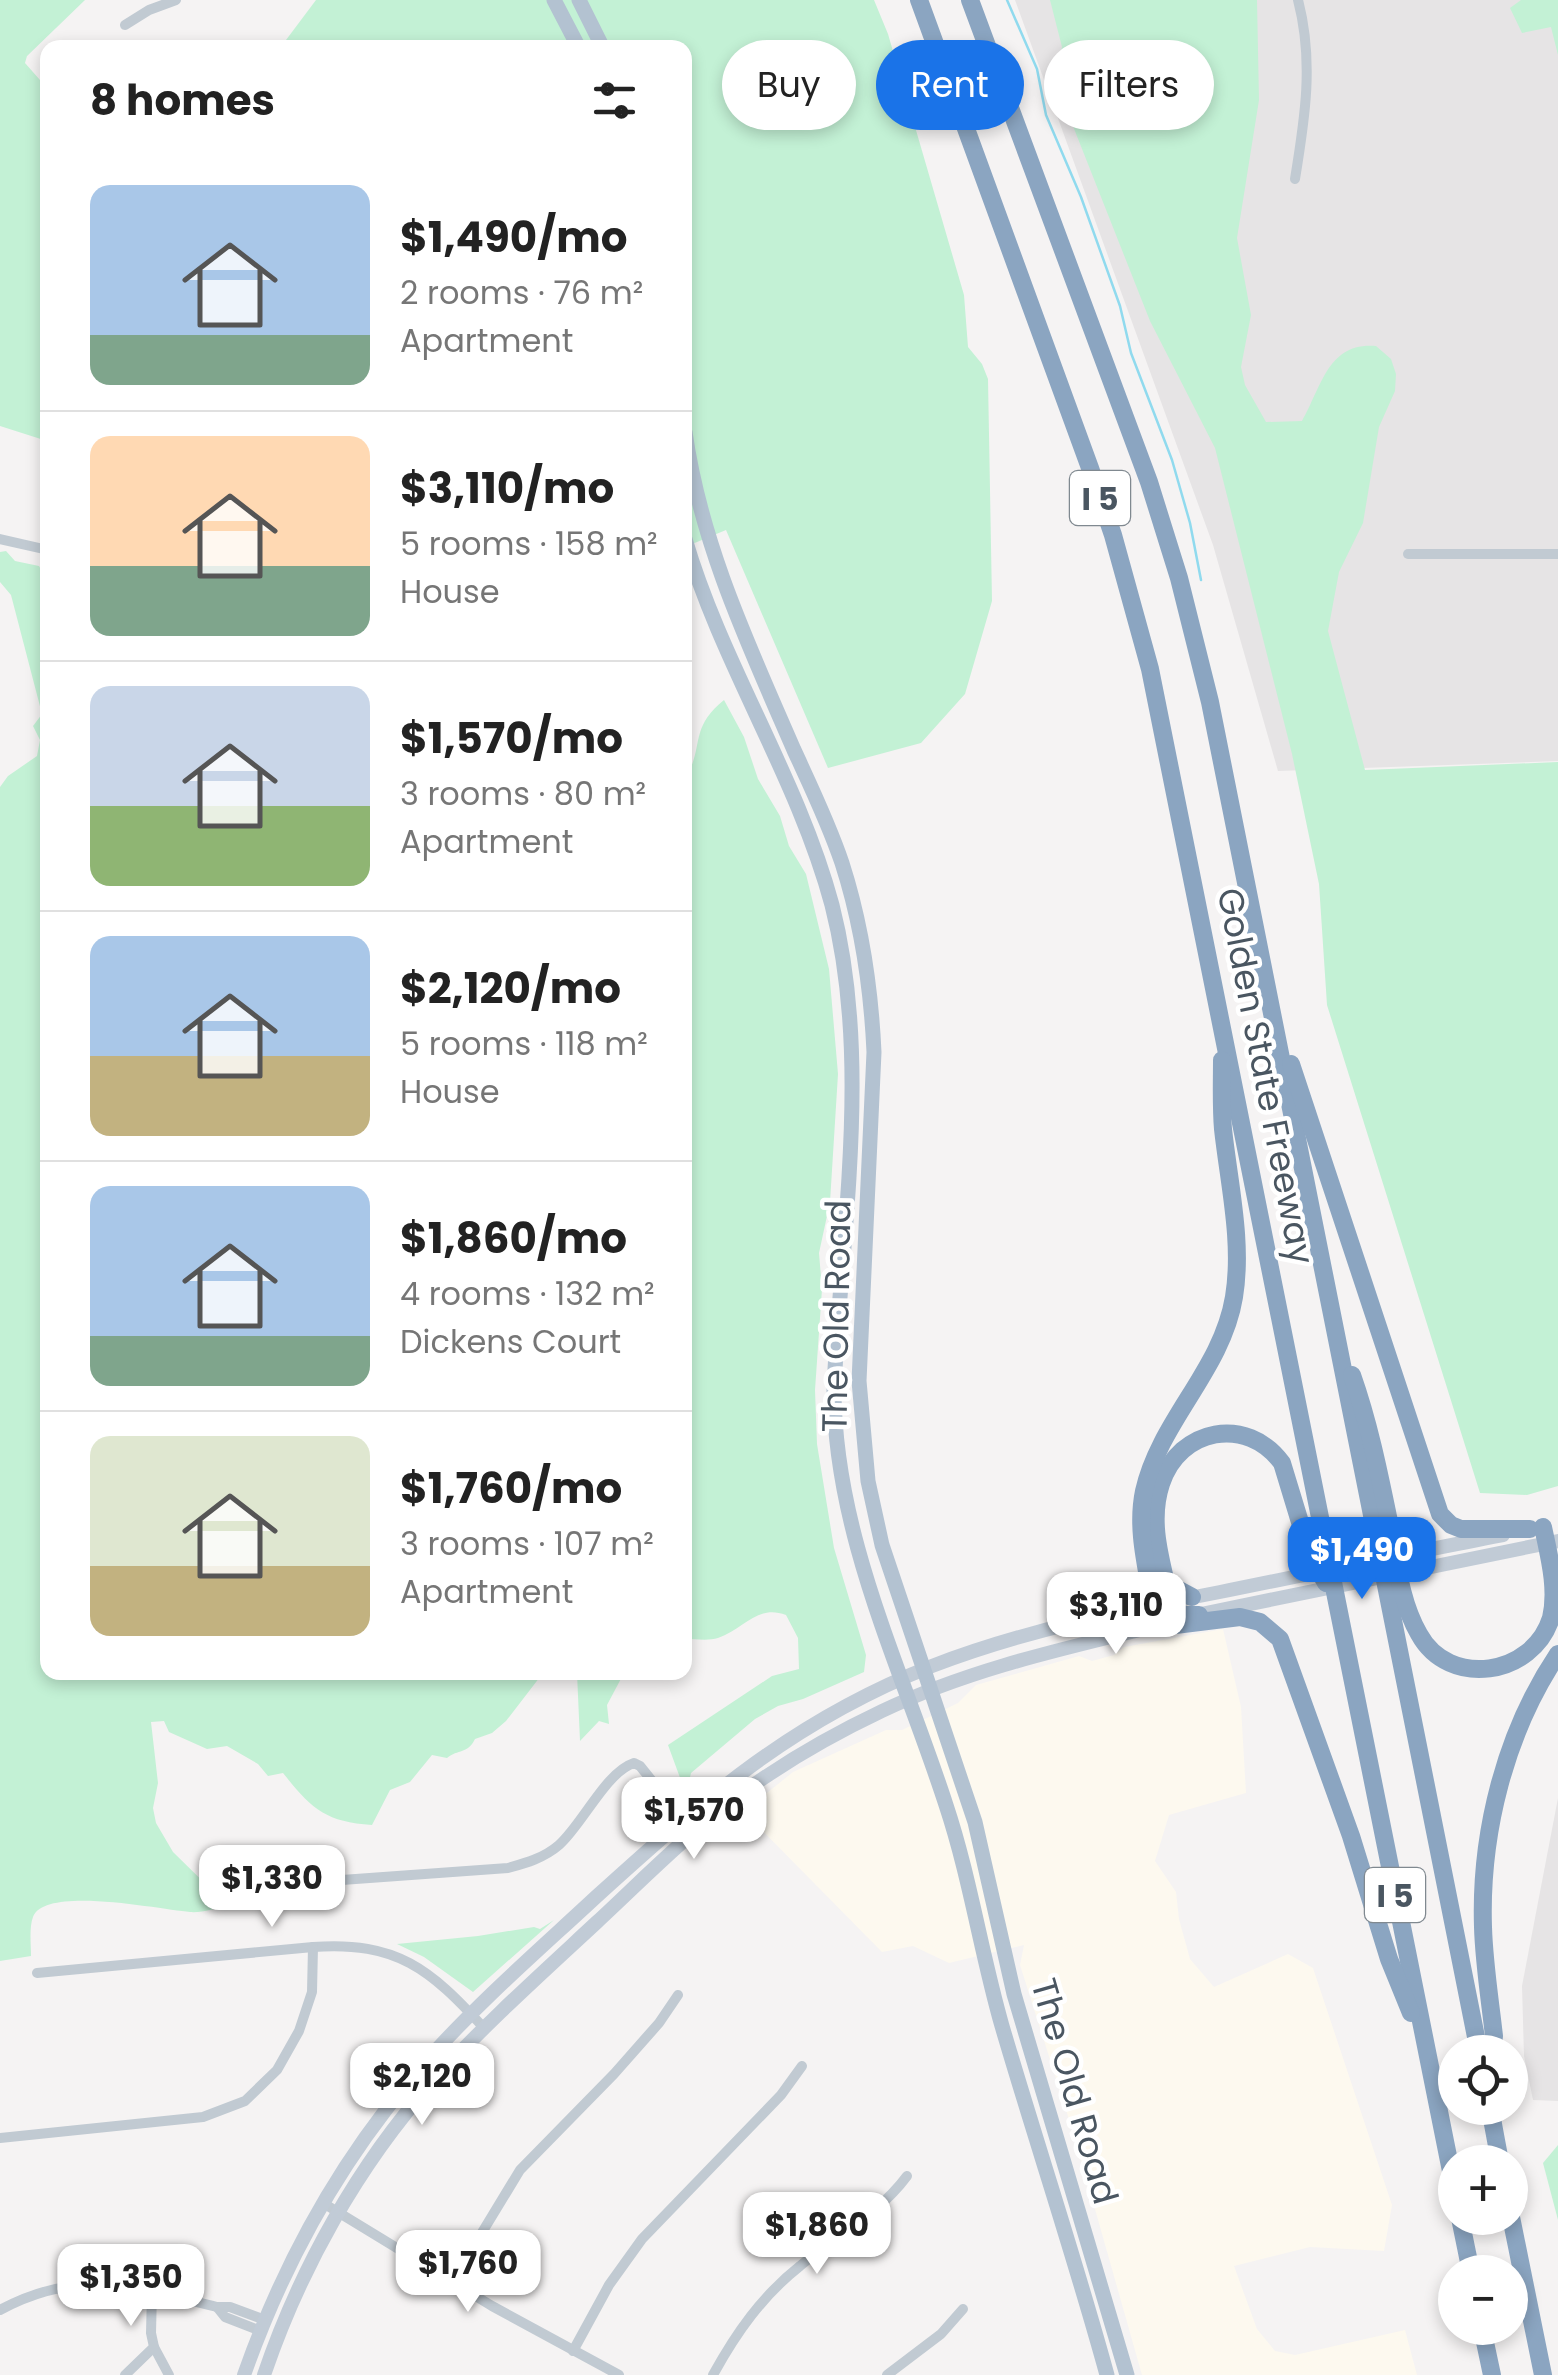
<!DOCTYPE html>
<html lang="en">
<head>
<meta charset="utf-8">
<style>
  :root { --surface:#fff; --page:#f2f2f2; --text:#222; --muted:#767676; --line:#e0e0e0; --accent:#1a73e8 }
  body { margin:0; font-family:Poppins,sans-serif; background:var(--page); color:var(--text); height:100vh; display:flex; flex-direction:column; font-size:38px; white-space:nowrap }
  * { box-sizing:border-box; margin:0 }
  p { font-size:32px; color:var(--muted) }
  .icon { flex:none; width:55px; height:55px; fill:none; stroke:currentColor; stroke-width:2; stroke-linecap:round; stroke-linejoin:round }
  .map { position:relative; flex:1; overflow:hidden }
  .sheet { position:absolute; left:40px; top:40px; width:652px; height:1640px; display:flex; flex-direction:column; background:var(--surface); border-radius:20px; box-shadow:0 5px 15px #0003 }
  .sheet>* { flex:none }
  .guide { position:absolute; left:722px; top:40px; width:685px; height:90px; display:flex; gap:20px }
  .buttons { position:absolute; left:1438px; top:2035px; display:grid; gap:20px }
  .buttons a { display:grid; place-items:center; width:90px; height:90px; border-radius:50%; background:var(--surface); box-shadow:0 5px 15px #0003; font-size:50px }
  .price { position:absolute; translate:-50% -85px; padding:0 22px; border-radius:20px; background:#fff; color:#222; font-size:32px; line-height:65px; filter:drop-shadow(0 2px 5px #0008) }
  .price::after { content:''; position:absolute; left:50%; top:60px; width:30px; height:22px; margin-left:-15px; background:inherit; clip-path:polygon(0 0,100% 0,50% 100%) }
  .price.on { background:var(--accent); color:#fff }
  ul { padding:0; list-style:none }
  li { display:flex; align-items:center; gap:30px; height:250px; padding:0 50px }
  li+li { border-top:2px solid var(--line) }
  li span { display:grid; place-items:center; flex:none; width:280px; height:200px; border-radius:20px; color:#555 }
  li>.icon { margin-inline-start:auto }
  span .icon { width:120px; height:120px; fill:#fffc; stroke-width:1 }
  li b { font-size:42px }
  h2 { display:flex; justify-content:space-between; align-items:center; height:120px; padding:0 50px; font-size:42px }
  .tag { padding:0 35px; border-radius:45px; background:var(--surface); box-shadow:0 5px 15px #0003; font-size:35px; line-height:90px }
  .tag.on { background:var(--accent); color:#fff }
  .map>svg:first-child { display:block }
  .commercial { fill:#fdf9ef }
  .education { fill:#e6e4e5 }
  .green { fill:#c3f1d5 }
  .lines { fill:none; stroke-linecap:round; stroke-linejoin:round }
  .stream { stroke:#90daee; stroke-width:2.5 }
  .street { stroke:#c1cad2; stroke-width:10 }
  .secondary { stroke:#c1cbd6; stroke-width:14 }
  .primary { stroke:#b3c2d1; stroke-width:15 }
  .highway { stroke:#8ba5c1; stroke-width:18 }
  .labels { text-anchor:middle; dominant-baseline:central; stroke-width:9; stroke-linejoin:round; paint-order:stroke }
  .shield { fill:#fff; stroke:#808990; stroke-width:2.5 }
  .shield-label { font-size:32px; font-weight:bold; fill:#4a5661 }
  .street-label { font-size:35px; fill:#4a5661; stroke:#fff }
</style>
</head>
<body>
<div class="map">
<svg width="1558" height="2375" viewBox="0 0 1558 2375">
  <rect width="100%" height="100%" fill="#f5f3f3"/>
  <path class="commercial" d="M 1223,1629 L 1241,1707 L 1246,1793 L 1169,1815 L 1155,1861 L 1176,1892 L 1179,1919 L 1190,1959 L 1214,1987 L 1288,1954 L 1313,1968 L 1392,2205 L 1384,2251 L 1310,2247 L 1234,2266 L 1257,2329 L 1275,2351 L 1295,2355 L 1405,2330 L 1417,2375 L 1142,2375 L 1074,2135 L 1020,1965 L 1024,1945 L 949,1963 L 913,1946 L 882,1952 L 751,1819 L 747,1809 L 793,1772 L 886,1730 L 902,1730 L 958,1703 L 976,1685 L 1079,1656 L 1092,1661 L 1114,1655 L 1124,1647 Z"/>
  <g class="education">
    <path d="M 1015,0 L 1558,0 L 1558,761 L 1278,771 L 1213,545 Z"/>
    <path d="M 1558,1798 L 1558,2101 L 1533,2100 L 1524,2056 L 1522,1986 Z"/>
  </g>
  <g class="green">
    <path d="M 0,0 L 85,0 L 27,56 L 25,63 L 47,88 L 47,441 L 0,426 Z"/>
    <path d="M 316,0 L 874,0 L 888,34 L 964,295 L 968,347 L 982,364 L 988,379 L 992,601 L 965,694 L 921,743 L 828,768 L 726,530 L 685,547 L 685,48 L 280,48 Z"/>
    <path d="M 1050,0 L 1257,0 L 1259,100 L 1237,238 L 1251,315 L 1241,367 L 1245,385 L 1266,422 L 1302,421 C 1322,386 1328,342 1376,346 L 1391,359 L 1396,374 L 1395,391 L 1379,427 L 1363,523 L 1339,572 L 1328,631 L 1365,770 L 1558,762 L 1558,1486 L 1527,1495 L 1480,1493 L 1327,1005 L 1319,884 L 1292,754 L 1215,448 L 1150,321 L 1054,78 L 1062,47 Z"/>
    <path d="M 1521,0 L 1558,0 L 1558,55 L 1551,27 L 1522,33 L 1510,8 Z"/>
    <path d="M 6,551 L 15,561 L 39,566 L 48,582 L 48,1672 L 543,1673 L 506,1721 L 492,1733 L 475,1739 C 468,1754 458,1749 447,1758 L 432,1755 L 410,1782 L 390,1790 L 372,1825 C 325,1822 311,1808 283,1773 L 268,1776 L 258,1764 L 227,1746 L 207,1749 L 169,1732 L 164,1721 L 151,1722 L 158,1783 L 153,1808 L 156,1823 L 173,1852 L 228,1906 C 216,1908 202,1913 190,1912 C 162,1910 45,1885 33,1917 C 29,1927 31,1945 31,1956 L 0,1961 L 0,787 L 8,776 L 37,756 L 40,740 L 33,726 L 42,714 L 11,595 L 0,582 L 0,552 Z"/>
    <path d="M 724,700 L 744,737 L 758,779 L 780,816 L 789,846 L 806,874 L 829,969 L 838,1074 L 830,1202 L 819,1253 L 822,1289 L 815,1390 L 817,1444 L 834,1548 L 866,1655 L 864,1672 L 803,1699 L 778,1706 L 755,1719 L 691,1773 L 686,1794 L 668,1745 L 772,1676 L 799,1669 L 798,1638 L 786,1615 C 757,1604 744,1629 718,1638 C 709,1641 695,1639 685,1639 L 685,778 C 705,748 688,729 724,700 Z"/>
    <path d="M 577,1673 L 624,1673 L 607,1705 L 609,1724 L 599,1721 L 580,1741 Z"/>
    <path d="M 554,1920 L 473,1992 L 424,1957 L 397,1944 L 478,1936 L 534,1927 L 540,1929 Z"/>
    <path d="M 1558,2145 L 1558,2220 L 1543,2163 Z"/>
  </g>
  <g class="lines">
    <path class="stream" d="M 1007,0 L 1037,69 L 1046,115 L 1081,197 L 1120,306 L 1131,353 L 1172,460 L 1190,523 L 1201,580"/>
    <g class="street">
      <path d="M 125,25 L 149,10 L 176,0"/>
      <path d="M 1295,179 C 1305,118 1314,61 1298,0"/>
      <path d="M 0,539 L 48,550"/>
      <path d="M 1408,554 L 1558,554"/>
      <path d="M 293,1878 L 328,1881 L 508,1868 C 526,1863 544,1858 559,1845 C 582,1825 606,1772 634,1763 L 640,1766 L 682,1818"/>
      <path d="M 37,1973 L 313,1947 C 397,1941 430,1969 484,2028"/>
      <path d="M 0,2138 L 203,2117 L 245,2101 L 277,2070 L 299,2031 L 312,1992 L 313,1947"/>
      <path d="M 323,2203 L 492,2306 L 619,2375"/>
      <path d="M 452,2282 L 520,2170 L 614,2074 L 659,2023 L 678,1995"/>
      <path d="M 217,2307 L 225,2317 L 261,2331"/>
      <path d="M 0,2310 C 80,2267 134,2287 217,2307 L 230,2307 L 265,2320"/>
      <path d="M 154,2347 L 169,2375"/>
      <path d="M 573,2351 L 609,2285 L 642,2239 L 781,2095 L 802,2066"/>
      <path d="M 125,2375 L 154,2347 L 151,2333 L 152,2292"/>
      <path d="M 713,2375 C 736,2333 762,2296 800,2266 C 836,2236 879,2214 907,2176"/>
      <path d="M 887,2375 L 941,2334 L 963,2309"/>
    </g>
    <g class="secondary">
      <path d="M 1201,1614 L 1558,1541"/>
      <path d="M 244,2375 C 285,2259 346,2150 429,2058 C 481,2000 540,1949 597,1896 C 705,1798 794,1720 932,1666 C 1025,1630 1122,1611 1220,1592 C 1314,1573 1409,1553 1503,1535"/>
      <path d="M 264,2375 C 300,2269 358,2165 433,2081 C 484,2025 541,1974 597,1922 C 637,1885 677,1844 720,1810 C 769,1771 825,1738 882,1711 C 970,1669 1062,1649 1156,1626"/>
    </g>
    <g class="primary">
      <path d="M 554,0 L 579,48"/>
      <path d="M 579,0 L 603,48"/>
      <path d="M 685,432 C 701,545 749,646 794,750 C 811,787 829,824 842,863 C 862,925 871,987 874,1052 L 859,1381 L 868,1481 L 882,1545 L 975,1822 L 1014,1994 L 1127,2375"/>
      <path d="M 685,539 C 722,665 798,778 832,905 C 872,1061 841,1231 834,1389 C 834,1534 902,1669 946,1805 C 970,1877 981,1953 1002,2026 C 1036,2142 1075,2258 1107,2375"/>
    </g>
    <g class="highway">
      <path d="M 919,0 L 1090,468 L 1113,535 L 1150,669 L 1455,2191"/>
      <path d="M 970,0 L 1149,482 L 1179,578 L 1210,702 L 1479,2052"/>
      <path d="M 1291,1064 L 1440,1514 L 1451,1525 L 1461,1529 L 1530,1529"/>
      <path d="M 1352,1375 C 1370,1426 1380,1478 1391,1531 C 1397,1565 1401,1603 1419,1634 C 1449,1689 1533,1676 1551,1618 C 1558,1589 1549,1556 1543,1527"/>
      <path d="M 1192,1597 L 1166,1583 C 1158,1550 1150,1517 1161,1484 C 1179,1428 1247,1415 1282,1463 L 1310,1555 L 1326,1583"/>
      <path d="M 1199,1615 C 1181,1615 1167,1617 1153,1605 C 1147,1568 1136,1529 1144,1491 C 1160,1420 1222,1370 1234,1297 C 1243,1242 1229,1184 1223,1129 C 1221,1106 1222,1083 1222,1060"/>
      <path d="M 1151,1628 L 1240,1617 L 1260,1622 L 1280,1639 L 1351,1836 L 1389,1959 L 1411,2013"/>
      <path d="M 1492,2052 L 1494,2036 C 1490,2000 1484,1963 1483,1927 C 1480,1833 1505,1733 1558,1654"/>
      <path d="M 1490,2108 L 1500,2162"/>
      <path d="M 1510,2212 L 1543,2375"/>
      <path d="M 1460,2218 L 1471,2272"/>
      <path d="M 1482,2328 L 1492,2375"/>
    </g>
  </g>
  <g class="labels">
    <g class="shield">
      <rect x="1070" y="471" width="60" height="54" rx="8"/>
      <rect x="1365" y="1868" width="60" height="54" rx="8"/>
    </g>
    <g class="shield-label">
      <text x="1100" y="498">I 5</text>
      <text x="1395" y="1895">I 5</text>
    </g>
    <g class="street-label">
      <text transform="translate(1266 1076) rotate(79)">Golden State Freeway</text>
      <text transform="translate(836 1316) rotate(-89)">The Old Road</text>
      <text transform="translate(1075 2091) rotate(74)">The Old Road</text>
    </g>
  </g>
</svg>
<div class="buttons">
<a><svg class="icon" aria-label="locate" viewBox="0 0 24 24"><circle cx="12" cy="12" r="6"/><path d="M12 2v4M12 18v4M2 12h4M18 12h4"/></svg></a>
<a>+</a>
<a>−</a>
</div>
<b class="price on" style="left:1362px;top:1602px">$1,490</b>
<b class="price" style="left:1116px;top:1657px">$3,110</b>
<b class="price" style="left:694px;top:1862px">$1,570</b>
<b class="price" style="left:272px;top:1930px">$1,330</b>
<b class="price" style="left:422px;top:2128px">$2,120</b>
<b class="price" style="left:817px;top:2277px">$1,860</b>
<b class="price" style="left:468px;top:2315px">$1,760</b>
<b class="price" style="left:131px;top:2329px">$1,350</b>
<div class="guide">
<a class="tag">Buy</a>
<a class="tag on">Rent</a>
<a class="tag">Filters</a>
</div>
<section class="sheet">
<h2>8 homes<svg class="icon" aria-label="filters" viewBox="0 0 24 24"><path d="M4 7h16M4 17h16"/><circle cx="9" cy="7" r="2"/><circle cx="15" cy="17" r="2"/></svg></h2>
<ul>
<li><span style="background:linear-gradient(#a9c7e8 75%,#7fa58c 0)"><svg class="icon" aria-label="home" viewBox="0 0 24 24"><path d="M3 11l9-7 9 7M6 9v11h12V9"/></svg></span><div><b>$1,490/mo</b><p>2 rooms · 76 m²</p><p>Apartment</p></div></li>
<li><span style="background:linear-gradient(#ffd9b3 65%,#7fa58c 0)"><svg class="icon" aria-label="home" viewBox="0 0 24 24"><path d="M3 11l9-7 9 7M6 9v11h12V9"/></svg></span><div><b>$3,110/mo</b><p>5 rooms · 158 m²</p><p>House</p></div></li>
<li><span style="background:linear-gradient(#c9d6e8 60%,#8fb573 0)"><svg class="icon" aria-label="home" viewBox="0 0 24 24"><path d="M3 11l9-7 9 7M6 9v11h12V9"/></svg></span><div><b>$1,570/mo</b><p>3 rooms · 80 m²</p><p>Apartment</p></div></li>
<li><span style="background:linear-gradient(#a9c7e8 60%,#c2b280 0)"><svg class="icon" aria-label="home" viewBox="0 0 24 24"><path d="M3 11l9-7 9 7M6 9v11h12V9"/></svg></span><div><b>$2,120/mo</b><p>5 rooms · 118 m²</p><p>House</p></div></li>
<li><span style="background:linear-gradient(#a9c7e8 75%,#7fa58c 0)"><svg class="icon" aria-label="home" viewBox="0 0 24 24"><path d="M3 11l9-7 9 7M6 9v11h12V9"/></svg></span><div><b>$1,860/mo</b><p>4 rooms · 132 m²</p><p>Dickens Court</p></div></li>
<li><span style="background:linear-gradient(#dfe7d0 65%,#c2b280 0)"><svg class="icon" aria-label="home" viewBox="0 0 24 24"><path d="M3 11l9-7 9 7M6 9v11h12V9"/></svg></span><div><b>$1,760/mo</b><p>3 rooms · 107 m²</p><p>Apartment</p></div></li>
</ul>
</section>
</div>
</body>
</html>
